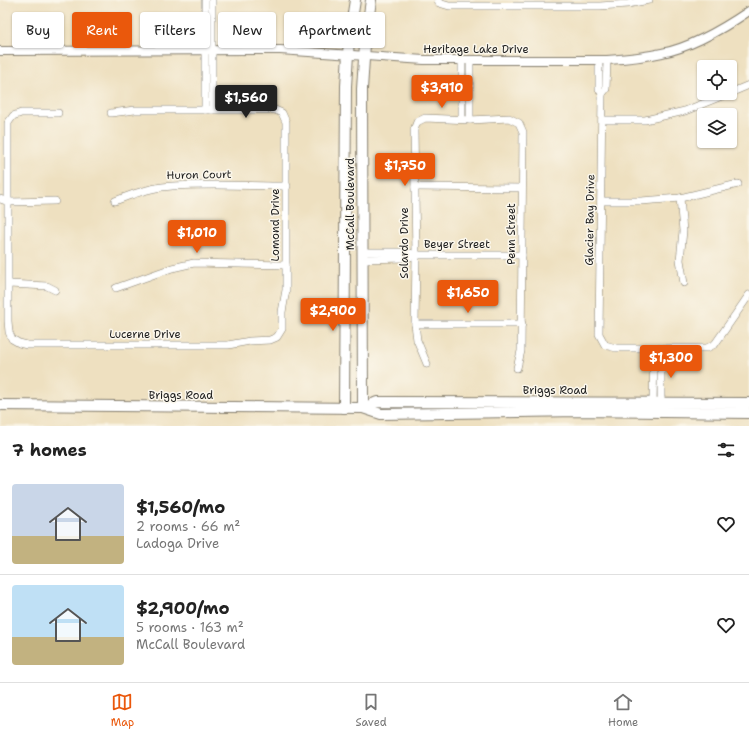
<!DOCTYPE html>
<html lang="en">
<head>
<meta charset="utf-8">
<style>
  :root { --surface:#fff; --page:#f6f6f6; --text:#222; --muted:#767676; --line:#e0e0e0; --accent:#ea580c }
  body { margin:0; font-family:"Shantell Sans",sans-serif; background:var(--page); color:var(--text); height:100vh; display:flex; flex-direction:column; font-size:15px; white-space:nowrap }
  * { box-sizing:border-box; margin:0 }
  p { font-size:13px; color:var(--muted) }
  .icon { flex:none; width:22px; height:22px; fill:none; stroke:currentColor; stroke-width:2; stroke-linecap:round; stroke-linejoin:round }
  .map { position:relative; height:426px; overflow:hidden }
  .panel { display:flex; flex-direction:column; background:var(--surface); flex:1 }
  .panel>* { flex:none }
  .top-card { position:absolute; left:12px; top:12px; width:400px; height:36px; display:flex; gap:8px }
  .tools { position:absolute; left:697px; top:60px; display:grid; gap:8px }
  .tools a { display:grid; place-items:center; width:40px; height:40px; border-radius:4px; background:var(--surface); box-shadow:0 1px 3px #0004; font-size:20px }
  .price { position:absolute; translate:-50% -34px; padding:0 9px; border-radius:4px; background:var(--accent); color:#fff; font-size:13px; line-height:26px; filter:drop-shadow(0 1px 2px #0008) }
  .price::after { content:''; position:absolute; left:50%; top:24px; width:12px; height:9px; margin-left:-6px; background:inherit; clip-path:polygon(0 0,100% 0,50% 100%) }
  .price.active { background:#222; color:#fff }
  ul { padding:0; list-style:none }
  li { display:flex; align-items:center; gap:12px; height:100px; padding:0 12px }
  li+li { border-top:1px solid var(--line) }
  li span { display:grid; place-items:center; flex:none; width:112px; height:80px; border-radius:4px; color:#555 }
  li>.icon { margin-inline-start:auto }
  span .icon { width:48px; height:48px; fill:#fffc; stroke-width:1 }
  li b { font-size:17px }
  h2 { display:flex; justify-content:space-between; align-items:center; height:48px; padding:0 12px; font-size:17px }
  .chip { padding:0 14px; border-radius:4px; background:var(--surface); box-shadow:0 1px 3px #0004; font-size:14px; line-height:36px }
  .chip.active { background:var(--accent); color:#fff }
  .tabs { display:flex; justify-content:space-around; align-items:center; height:56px; border-top:1px solid var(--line); background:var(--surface); font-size:11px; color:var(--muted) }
  .tabs a { display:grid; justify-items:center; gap:2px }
  .tabs .active { color:var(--accent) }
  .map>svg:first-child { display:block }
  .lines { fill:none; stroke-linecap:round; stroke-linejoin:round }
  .minor-casing { stroke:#857e6e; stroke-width:8 }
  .tertiary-casing { stroke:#857e6e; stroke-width:10 }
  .secondary-casing { stroke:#857e6e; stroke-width:12 }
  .minor { stroke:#fff; stroke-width:7 }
  .tertiary { stroke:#fff; stroke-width:8 }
  .secondary { stroke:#fff; stroke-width:10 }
  .labels { text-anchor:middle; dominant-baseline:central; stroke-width:3; stroke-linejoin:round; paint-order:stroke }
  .street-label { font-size:11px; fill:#1c1c1c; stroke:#fbf7ec }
</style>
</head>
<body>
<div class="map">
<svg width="749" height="426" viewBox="0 0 749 426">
  <rect width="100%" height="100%" fill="#fbf7ec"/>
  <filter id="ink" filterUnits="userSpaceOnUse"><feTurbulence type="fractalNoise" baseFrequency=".025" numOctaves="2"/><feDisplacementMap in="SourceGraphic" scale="8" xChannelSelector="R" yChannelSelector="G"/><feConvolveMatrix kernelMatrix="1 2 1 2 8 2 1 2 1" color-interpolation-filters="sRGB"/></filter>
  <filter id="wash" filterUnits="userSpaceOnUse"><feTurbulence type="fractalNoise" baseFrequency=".012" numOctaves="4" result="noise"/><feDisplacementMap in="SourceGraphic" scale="16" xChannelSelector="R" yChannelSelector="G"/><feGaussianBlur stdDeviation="0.9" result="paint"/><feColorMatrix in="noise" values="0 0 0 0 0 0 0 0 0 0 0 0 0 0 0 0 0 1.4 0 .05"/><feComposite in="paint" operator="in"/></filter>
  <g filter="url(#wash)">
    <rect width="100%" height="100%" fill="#eee0c0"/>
  </g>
  <g filter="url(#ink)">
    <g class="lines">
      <defs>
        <g id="minor">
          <path d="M 212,0 L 212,110"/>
          <path d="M 438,0 L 439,3 L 449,6 L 600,6 L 628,4 L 649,0"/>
          <path d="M 462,60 L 462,119"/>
          <path d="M 470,60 L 470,120"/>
          <path d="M 599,60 L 599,89 L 602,94 L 599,334 L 605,345 L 616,348 L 707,348 L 715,344 L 749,295"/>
          <path d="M 730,93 L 749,85"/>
          <path d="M 602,94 L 606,89 L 607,60"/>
          <path d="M 205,110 L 205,0"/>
          <path d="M 58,113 L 21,113 L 13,116 L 8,123 L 8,321 L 9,332 L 12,339 L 19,343 L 27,345 L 228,345 L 250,341 L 270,340 L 277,337 L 282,329 L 282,312 L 286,290 L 286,122 L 282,113 L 275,110 L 135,110 L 111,113"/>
          <path d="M 602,120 L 645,120 L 685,111 L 729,93"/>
          <path d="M 415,187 L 522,188"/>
          <path d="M 680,198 L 683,231 L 680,260 L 684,283"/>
          <path d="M 0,199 L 9,202 L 55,201"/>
          <path d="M 115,201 C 130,195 146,189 162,187 C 202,183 247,186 287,186"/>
          <path d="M 601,201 L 641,201 L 680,198 L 738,184"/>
          <path d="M 362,252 L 407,252 L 416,255"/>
          <path d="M 362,259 L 407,258 L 416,255 L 522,255"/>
          <path d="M 9,284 L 47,286 L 55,290"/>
          <path d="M 116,288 L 172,268 L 194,263 L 286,265"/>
          <path d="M 415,324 L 522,324"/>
          <path d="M 427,364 L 417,340 L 415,324 L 416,255 L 414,130 L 417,122 L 425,118 L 470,120 L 509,118 L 519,123 L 523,132 L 521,351 L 517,368"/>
          <path d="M 653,407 L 654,348"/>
          <path d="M 661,407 L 661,348"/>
        </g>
        <path id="tertiary" d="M 0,51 L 280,50 L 424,60 L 607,60 C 625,59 644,57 662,53 C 693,47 724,28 749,11"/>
        <g id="secondary">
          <path d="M 0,405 L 363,408 L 381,414 L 579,411 L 749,413"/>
          <path d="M 344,408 L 346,86 L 349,39 L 355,0"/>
          <path d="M 363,408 L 362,89 L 365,44 L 371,0"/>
          <path d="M 363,408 L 377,402 L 749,403"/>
        </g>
      </defs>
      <use href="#minor" class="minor-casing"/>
      <use href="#tertiary" class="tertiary-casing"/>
      <use href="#secondary" class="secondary-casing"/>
      <use href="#minor" class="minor"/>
      <use href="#tertiary" class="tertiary"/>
      <use href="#secondary" class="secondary"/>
    </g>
  </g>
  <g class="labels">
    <g class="street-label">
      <text x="476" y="49">Heritage Lake Drive</text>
      <text transform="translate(199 175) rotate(-1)">Huron Court</text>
      <text transform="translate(350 204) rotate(-90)">McCall Boulevard</text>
      <text transform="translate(590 220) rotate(-89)">Glacier Bay Drive</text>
      <text transform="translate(275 225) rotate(-90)">Lomond Drive</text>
      <text transform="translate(511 234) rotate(-90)">Penn Street</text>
      <text transform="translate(404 243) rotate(-90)">Solardo Drive</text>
      <text x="457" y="244">Beyer Street</text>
      <text x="145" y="334">Lucerne Drive</text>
      <text x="555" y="390">Briggs Road</text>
      <text x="181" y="395">Briggs Road</text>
    </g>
  </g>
</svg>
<div class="tools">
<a><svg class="icon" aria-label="locate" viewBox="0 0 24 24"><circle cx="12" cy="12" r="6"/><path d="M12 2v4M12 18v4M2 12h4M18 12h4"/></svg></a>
<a><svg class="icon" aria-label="layers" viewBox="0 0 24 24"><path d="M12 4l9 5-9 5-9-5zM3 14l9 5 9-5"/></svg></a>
</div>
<b class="price" style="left:442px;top:109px">$3,910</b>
<b class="price active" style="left:246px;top:119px">$1,560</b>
<b class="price" style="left:405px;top:187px">$1,750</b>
<b class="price" style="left:197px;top:254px">$1,010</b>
<b class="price" style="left:468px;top:314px">$1,650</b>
<b class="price" style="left:333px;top:332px">$2,900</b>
<b class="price" style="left:671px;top:379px">$1,300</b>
<div class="top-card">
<a class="chip">Buy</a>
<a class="chip active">Rent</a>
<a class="chip">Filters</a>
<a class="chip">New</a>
<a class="chip">Apartment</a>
</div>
</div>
<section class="panel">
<h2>7 homes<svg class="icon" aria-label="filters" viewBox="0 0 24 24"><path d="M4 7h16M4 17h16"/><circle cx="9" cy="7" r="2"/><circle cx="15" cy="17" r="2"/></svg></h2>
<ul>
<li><span style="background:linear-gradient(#c9d6e8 65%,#c2b280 0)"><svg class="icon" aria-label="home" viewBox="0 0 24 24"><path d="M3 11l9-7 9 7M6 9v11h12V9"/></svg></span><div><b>$1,560/mo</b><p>2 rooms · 66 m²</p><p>Ladoga Drive</p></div><svg class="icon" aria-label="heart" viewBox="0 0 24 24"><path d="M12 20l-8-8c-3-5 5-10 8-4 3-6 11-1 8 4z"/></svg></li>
<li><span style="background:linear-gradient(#bfe0f5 65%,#c2b280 0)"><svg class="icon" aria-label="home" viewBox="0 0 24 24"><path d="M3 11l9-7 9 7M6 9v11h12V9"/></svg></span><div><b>$2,900/mo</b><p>5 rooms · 163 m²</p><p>McCall Boulevard</p></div><svg class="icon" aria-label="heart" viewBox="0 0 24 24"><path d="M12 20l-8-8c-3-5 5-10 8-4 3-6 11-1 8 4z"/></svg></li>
</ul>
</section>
<nav class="tabs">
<a class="active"><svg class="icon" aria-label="map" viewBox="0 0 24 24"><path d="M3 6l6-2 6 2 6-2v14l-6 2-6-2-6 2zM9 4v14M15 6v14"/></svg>Map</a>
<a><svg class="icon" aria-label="saved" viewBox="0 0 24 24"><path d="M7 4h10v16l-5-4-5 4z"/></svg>Saved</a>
<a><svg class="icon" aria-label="home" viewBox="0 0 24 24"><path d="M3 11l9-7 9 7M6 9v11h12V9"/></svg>Home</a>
</nav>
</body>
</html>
